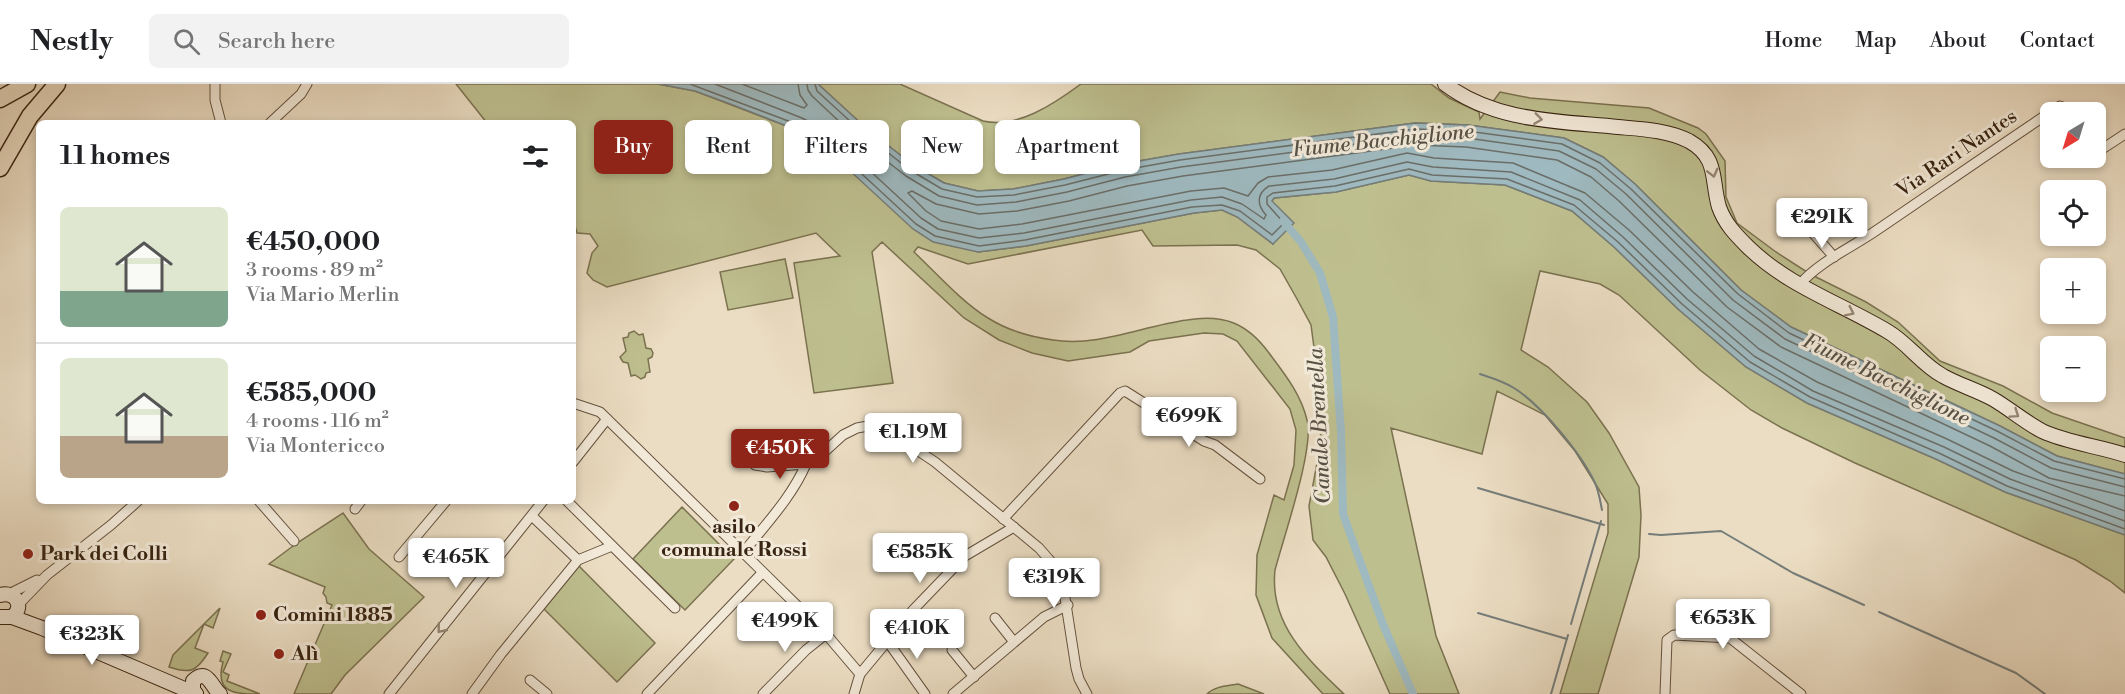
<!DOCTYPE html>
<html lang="en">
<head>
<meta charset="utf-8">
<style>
  :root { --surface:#fff; --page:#f2f2f2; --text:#202124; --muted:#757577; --line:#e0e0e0; --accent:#8f2418 }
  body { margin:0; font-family:"Libre Bodoni",serif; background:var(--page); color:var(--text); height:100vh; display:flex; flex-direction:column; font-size:22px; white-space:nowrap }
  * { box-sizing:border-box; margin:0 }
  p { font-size:20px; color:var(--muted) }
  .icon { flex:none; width:33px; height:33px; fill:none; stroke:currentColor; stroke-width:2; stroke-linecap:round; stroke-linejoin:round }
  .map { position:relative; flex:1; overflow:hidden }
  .details { position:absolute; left:36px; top:36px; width:540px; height:384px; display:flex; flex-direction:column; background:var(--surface); border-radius:9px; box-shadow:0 3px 9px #0003 }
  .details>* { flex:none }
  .hud { position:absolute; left:594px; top:36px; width:570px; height:54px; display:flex; gap:12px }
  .needle { width:39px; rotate:218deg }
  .controls { position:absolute; left:2040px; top:18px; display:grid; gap:12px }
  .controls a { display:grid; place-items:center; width:66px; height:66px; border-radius:9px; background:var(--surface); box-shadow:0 3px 9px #0003; font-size:30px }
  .price { position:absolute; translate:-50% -51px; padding:0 14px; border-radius:6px; background:#fff; color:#222; font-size:20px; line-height:39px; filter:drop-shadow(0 2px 3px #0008) }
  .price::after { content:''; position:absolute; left:50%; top:36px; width:18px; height:14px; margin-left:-9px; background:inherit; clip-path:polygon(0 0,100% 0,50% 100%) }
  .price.active { background:var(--accent); color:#fff }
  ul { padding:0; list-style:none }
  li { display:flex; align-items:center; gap:18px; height:150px; padding:0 24px }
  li+li { border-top:2px solid var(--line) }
  li span { display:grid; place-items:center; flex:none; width:168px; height:120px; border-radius:9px; color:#555 }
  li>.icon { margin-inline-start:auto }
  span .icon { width:72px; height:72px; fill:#fffc; stroke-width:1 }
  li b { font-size:26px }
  h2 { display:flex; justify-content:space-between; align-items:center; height:72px; padding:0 24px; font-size:26px }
  .tag { padding:0 21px; border-radius:9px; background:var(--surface); box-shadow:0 3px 9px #0003; font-size:21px; line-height:54px }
  .tag.active { background:var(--accent); color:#fff }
  header { display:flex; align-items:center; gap:36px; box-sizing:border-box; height:84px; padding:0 30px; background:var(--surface); border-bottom:2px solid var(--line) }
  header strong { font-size:28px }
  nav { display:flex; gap:33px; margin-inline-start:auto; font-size:21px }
  .search { width:420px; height:54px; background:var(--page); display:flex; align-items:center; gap:15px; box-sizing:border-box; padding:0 21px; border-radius:9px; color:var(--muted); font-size:22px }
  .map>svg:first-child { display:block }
  .green { fill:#bebf8f; stroke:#7b7250; stroke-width:1.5 }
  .water { fill:#9eb9bf; stroke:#757d7a; stroke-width:1.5 }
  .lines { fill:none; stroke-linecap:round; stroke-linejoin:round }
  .shore { stroke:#6b6e68; stroke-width:1.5 }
  .stream { stroke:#757d7a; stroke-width:2 }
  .canal { stroke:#9eb9bf; stroke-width:8 }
  .street-casing { stroke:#65523e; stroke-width:11 }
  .secondary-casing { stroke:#382412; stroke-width:16 }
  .highway-casing { stroke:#382412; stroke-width:19 }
  .street { stroke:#f2e9d8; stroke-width:9 }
  .secondary { stroke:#f2e9d8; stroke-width:14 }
  .highway { stroke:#ebddc3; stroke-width:16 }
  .oneway { stroke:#958675 }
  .poi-dot { fill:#8f2418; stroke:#f2e9d8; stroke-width:2 }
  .labels { text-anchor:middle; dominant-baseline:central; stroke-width:6; stroke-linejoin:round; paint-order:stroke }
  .street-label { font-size:20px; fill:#382412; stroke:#f2e9d8 }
  .poi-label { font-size:20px; font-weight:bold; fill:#382412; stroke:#f2e9d8; text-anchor:start }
  .water-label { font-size:21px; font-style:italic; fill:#575146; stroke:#f2e9d8 }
</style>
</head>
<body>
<header>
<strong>Nestly</strong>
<div class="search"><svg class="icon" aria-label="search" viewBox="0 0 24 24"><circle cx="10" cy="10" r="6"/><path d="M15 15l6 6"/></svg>Search here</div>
<nav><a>Home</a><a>Map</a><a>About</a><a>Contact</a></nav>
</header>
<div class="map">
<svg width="2125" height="610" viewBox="0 0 2125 610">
  <rect width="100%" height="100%" fill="#ebddc3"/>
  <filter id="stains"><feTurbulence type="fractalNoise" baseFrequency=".00333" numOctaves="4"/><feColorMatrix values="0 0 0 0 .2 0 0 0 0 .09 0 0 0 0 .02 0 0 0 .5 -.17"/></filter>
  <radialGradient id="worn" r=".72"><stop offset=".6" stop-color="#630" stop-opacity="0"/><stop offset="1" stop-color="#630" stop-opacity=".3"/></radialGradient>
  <g class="green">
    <path d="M 456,0 L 658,0 L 695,7 L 797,46 L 821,60 L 845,83 L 978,168 L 1026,162 L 1194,129 L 1222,126 L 1237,132 L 1273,160 L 1272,117 L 1274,114 L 1336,108 L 1409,91 L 1431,97 L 1505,101 L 1572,127 L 1614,163 L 1678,225 L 1746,283 L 1807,319 L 1938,376 L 2005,408 L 2125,451 L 2125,509 L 2110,497 L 2076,476 L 1855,379 L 1782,344 L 1751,326 L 1700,286 L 1619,211 L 1600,200 L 1540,187 L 1521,266 L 1548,283 L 1587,318 L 1609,349 L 1639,403 L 1641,431 L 1639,473 L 1598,610 L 1560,610 L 1608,449 L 1608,420 L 1575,367 L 1545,331 L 1497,307 L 1482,370 L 1391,344 L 1436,552 L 1459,610 L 1390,610 L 1345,510 L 1326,473 L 1313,456 L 1309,422 L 1321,358 L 1317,286 L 1311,241 L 1297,215 L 1280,185 L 1256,166 L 1237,161 L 1153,162 L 1142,146 L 968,180 L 918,163 L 914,168 C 936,189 963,219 988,234 C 1007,246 1031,253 1053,256 C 1099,263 1142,242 1187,236 C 1224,230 1247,239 1269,269 C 1284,289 1301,310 1307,336 C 1315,363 1283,455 1275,486 C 1269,540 1308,576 1344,610 L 1323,610 L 1272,554 L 1256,511 L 1257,471 L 1274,411 L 1284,416 L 1294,381 L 1296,346 L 1290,325 L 1237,257 L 1223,250 L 1204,249 L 1149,257 L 1130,268 L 1068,277 L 1032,269 L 999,256 L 964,234 L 882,158 L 872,168 L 893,299 L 814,309 L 794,179 L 840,172 L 816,149 L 607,203 L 593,196 L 587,189 L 592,169 L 598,162 L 590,150 L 577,149 L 573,135 L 573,39 L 487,39 Z"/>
    <path d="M 818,0 L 900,0 L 983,37 C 1017,45 1054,20 1081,0 L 1431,0 L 1449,14 L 1479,28 L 1480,35 L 1500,8 L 1530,14 L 1649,24 L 1698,44 L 1706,50 L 1725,77 L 1726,113 L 1737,139 L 1776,168 L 1810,190 L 1866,218 L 1898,238 L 1940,277 L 2003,302 L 2052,329 L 2125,354 L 2125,390 L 2057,372 L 2000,342 L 1791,243 L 1741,206 L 1635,100 L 1603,73 L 1564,54 L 1468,41 L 1415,39 L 1179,70 L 1122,80 L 1064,95 L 1013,105 L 978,107 L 944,99 L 913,81 L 867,45 Z"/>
    <path d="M 785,175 L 793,214 L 728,226 L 720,188 Z"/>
    <path d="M 634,247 L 639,251 L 643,250 L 646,264 L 651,265 L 653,269 L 652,273 L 648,275 L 650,288 L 646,289 L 645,293 L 641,295 L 635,291 L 631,292 L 628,279 L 623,278 L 620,273 L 626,267 L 623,254 L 628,253 L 629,249 Z"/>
    <path d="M 682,423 L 734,475 L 685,526 L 633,475 Z"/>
    <path d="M 343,429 L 369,465 L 424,513 L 345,591 L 331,610 L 294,610 L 332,521 L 327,519 L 326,513 L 323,509 L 325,503 L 269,480 L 297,459 Z"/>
    <path d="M 579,482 L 655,559 L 617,598 L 544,525 Z"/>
    <path d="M 220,524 L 213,544 L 204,540 L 195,564 L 208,569 C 196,588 190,590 169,583 L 173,571 Z"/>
    <path d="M 223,567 L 231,570 L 223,588 L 229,591 L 227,597 L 260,610 C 236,610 214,610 223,578 L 220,577 Z"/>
    <path d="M 1238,600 L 1264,610 L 1207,610 C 1215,602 1227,602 1238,600 Z"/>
  </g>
  <g class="water">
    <path d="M 658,0 L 818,0 L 867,45 L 913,81 L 944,99 L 978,107 L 1013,105 L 1064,95 L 1122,80 L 1179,70 L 1415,39 L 1468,41 L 1564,54 L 1603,73 L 1635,100 L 1741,206 L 1791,243 L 2000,342 L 2057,372 L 2125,390 L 2125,451 L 2005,408 L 1938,376 L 1807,319 L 1746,283 L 1678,225 L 1614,163 L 1572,127 L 1505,101 L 1431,97 L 1409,91 L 1336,108 L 1274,114 L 1272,117 L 1294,139 L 1273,160 L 1237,133 L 1222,126 L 1194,129 L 1026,162 L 978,168 L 933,158 L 913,145 L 821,60 L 797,46 L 733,21 L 695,7 Z"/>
    <path d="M 1035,56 L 1040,69 L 1013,79 L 1008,66 Z"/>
  </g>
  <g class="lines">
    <g class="shore">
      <path d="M 690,0 L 799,41 L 824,55 L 916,140 L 935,152 L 979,162 L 1025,156 L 1192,123 L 1222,121 L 1240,127 L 1272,151 L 1284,139 L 1267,120 L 1267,113 L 1273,109 L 1335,102 L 1409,85 L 1432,91 L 1507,95 L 1574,121 L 1618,158 L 1682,220 L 1750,278 L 1810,313 L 1941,370 L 2007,402 L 2125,445"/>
      <path d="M 715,0 L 802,34 L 828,48 L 921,134 L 938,145 L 979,154 L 1024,149 L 1191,116 L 1222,113 L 1242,120 L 1264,135 L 1266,131 C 1257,121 1256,110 1269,102 L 1334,95 L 1407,78 L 1433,83 L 1511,88 L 1580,116 L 1623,153 L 1687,215 L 1754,272 L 1813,307 L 1944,363 L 2010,395 L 2125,437"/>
      <path d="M 742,0 L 804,24 L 807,21 L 800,11 L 798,0"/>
      <path d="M 807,0 L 808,6 L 812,12 L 858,55 L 906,92 L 939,112 L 977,121 L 1016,118 L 1067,108 L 1125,93 L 1181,83 L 1415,52 L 1467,54 L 1559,67 L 1596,85 L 1626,110 L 1733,216 L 1785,255 L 1994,354 L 2051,384 L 2125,403"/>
      <path d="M 815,0 L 817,7 L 863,49 L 910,86 L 942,105 L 977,113 L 1014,111 L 1065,101 L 1124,86 L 1180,76 L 1415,45 L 1467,47 L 1562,60 L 1600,79 L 1631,105 L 1738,210 L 1789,249 L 1997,347 L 2054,377 L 2125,395"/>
      <path d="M 2125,412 L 2049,394 L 1990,362 L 1781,263 L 1727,223 L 1619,117 L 1591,93 L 1557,76 L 1466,63 L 1416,61 L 1183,92 L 1127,102 L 1069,117 L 1017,127 L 979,130 L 936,120 L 912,107 L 908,109 L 926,127 L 941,137 L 979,145 L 1022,140 L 1191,107 L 1224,104 L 1248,112 L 1258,99 L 1268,93 L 1332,86 L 1407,69 L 1434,74 L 1513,79 L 1585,109 L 1629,146 L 1693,208 L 1759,265 L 1817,298 L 1947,355 L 2013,387 L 2125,427"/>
    </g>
    <g class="stream">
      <path d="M 1480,290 C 1492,294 1503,297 1514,304 C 1541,321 1581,369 1595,399 C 1599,408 1600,416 1602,426"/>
      <path d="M 1478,404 L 1604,441"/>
      <path d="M 1649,450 L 1661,451 L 1721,447 L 1793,489 L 1864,521"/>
      <path d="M 1879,528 L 2016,589 L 2045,610"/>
      <path d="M 1478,529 L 1567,555"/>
      <path d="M 1571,540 L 1601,437"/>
      <path d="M 1551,610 L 1568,551"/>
    </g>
    <path class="canal" d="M 1283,137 L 1301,158 L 1320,189 L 1333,233 L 1341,348 L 1343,430 L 1382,538 L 1413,610"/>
    <defs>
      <g id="street">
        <path d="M 215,0 L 215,16 L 221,39"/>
        <path d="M 270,39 L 301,10 L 307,0"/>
        <path d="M 2096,69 L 2125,50"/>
        <path d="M 1798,132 L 1834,173"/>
        <path d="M 1799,201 C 1820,177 1851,164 1877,146 C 1936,106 1995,65 2055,25 L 2060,22 L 2065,24 L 2068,28"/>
        <path d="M 573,319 L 600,328 L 826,550 L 860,590"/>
        <path d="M 573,378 L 607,335"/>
        <path d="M 755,381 L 767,383 L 806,380 L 821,371 L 843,351 L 857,344 L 868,342 L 896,352 L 935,378 L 1039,464 L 1053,480 L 1063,501 L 1076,584 L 1079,595 L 1087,610"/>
        <path d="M 259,417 L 294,457"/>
        <path d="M 567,417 L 675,524"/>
        <path d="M 355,425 L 361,417"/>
        <path d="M 532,432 L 578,476"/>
        <path d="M 1003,435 L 1120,309 L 1125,307 L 1204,357 L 1215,361 L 1260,395"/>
        <path d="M 743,469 C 765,441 792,413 806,380"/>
        <path d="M 399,473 L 446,417"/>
        <path d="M 9,510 L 37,496"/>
        <path d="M 18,521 L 47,491 L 111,441 L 138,417"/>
        <path d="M 995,534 L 1014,558"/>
        <path d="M 888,558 L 925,610"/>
        <path d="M 952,566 L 974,593"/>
        <path d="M 530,596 L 547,610"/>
        <path d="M 389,610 L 543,417"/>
        <path d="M 472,610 L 501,570 L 578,476 L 612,462"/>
        <path d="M 647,610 L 762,489"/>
        <path d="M 763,610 L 806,566 L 826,550"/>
        <path d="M 854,610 L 860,590 L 914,525 L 965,472 L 1014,443"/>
        <path d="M 953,610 L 1044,533 L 1068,521"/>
        <path d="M 1665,610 L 1667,556 L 1674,551 L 1730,554 L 1801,610"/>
      </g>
      <g id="secondary">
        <path d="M 1445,0 C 1495,38 1558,37 1618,43 C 1641,45 1668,46 1689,57 C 1719,74 1711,96 1719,123 C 1725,140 1736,151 1748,163 C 1788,202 1840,219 1887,247 C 1908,259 1922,281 1943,292 C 1959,301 1977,306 1993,315 C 2010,325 2025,338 2042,347 C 2068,359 2098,362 2125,371"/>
        <path d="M 0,511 C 16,507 25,523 12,533 L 0,533"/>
        <path d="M 12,533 L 42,544 L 196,610"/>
        <path d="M 196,610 L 193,606 L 193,597 C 207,583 211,602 220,610"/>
      </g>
      <g id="highway">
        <path d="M 0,15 L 27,0"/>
        <path d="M 0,84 L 30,32 L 57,0"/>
      </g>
    </defs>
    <use href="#street" class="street-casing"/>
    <use href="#secondary" class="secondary-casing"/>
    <use href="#highway" class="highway-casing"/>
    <use href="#street" class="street"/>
    <use href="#secondary" class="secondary"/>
    <use href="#highway" class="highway"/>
  </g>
  <defs><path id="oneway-chevron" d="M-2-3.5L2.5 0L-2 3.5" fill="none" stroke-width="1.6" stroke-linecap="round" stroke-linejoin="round" transform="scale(1.5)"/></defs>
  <g class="oneway">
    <use href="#oneway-chevron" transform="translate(1538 35) rotate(8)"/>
    <use href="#oneway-chevron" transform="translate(1713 89) rotate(76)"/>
    <use href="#oneway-chevron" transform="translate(1850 228) rotate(26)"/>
    <use href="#oneway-chevron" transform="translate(2015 330) rotate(34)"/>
    <use href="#oneway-chevron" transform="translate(441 545) rotate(129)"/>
  </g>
  <g class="poi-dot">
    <circle cx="734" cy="422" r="6"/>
    <circle cx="28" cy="470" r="6"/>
    <circle cx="261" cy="531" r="6"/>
    <circle cx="279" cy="570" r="6"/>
  </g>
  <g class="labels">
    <g class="street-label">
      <text transform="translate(1957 70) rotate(-34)">Via Rari Nantes</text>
    </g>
    <g class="poi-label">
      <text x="734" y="443" text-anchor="middle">asilo<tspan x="734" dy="23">comunale Rossi</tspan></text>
      <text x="40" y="470">Park dei Colli</text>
      <text x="273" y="531">Comini 1885</text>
      <text x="291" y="570">Alì</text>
    </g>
    <g class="water-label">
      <text transform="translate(1383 57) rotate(-6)">Fiume Bacchiglione</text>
      <text transform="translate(1886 296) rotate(26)">Fiume Bacchiglione</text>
      <text transform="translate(1320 342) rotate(-93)">Canale Brentella</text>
    </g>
  </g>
  <rect width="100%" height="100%" filter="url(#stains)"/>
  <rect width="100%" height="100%" fill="url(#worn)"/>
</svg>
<div class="controls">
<a><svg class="needle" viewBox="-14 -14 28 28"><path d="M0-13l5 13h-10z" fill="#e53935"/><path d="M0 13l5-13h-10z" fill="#757577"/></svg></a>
<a><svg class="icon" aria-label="locate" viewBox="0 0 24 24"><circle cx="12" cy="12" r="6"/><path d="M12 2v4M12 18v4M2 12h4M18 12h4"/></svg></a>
<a>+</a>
<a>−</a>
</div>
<b class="price" style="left:1822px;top:165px">€291K</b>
<b class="price" style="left:1189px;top:364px">€699K</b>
<b class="price" style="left:913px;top:380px">€1.19M</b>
<b class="price active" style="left:780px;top:396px">€450K</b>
<b class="price" style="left:920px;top:500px">€585K</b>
<b class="price" style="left:456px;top:505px">€465K</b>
<b class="price" style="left:1054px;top:525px">€319K</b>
<b class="price" style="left:1723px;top:566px">€653K</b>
<b class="price" style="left:785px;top:569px">€499K</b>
<b class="price" style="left:917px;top:576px">€410K</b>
<b class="price" style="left:92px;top:582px">€323K</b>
<div class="hud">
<a class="tag active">Buy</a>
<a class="tag">Rent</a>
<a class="tag">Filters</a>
<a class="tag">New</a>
<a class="tag">Apartment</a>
</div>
<section class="details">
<h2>11 homes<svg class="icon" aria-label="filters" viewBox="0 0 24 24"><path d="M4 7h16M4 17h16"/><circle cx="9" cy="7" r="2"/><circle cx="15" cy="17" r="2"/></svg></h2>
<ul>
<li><span style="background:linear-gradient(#dfe7d0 70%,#7fa58c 0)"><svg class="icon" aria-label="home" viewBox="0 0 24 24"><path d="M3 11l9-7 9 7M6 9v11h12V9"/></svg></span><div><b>€450,000</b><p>3 rooms · 89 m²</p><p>Via Mario Merlin</p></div></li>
<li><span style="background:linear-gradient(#dfe7d0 65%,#b9a48a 0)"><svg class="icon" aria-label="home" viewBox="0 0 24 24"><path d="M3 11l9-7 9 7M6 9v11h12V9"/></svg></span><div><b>€585,000</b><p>4 rooms · 116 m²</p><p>Via Montericco</p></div></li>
</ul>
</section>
</div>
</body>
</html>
